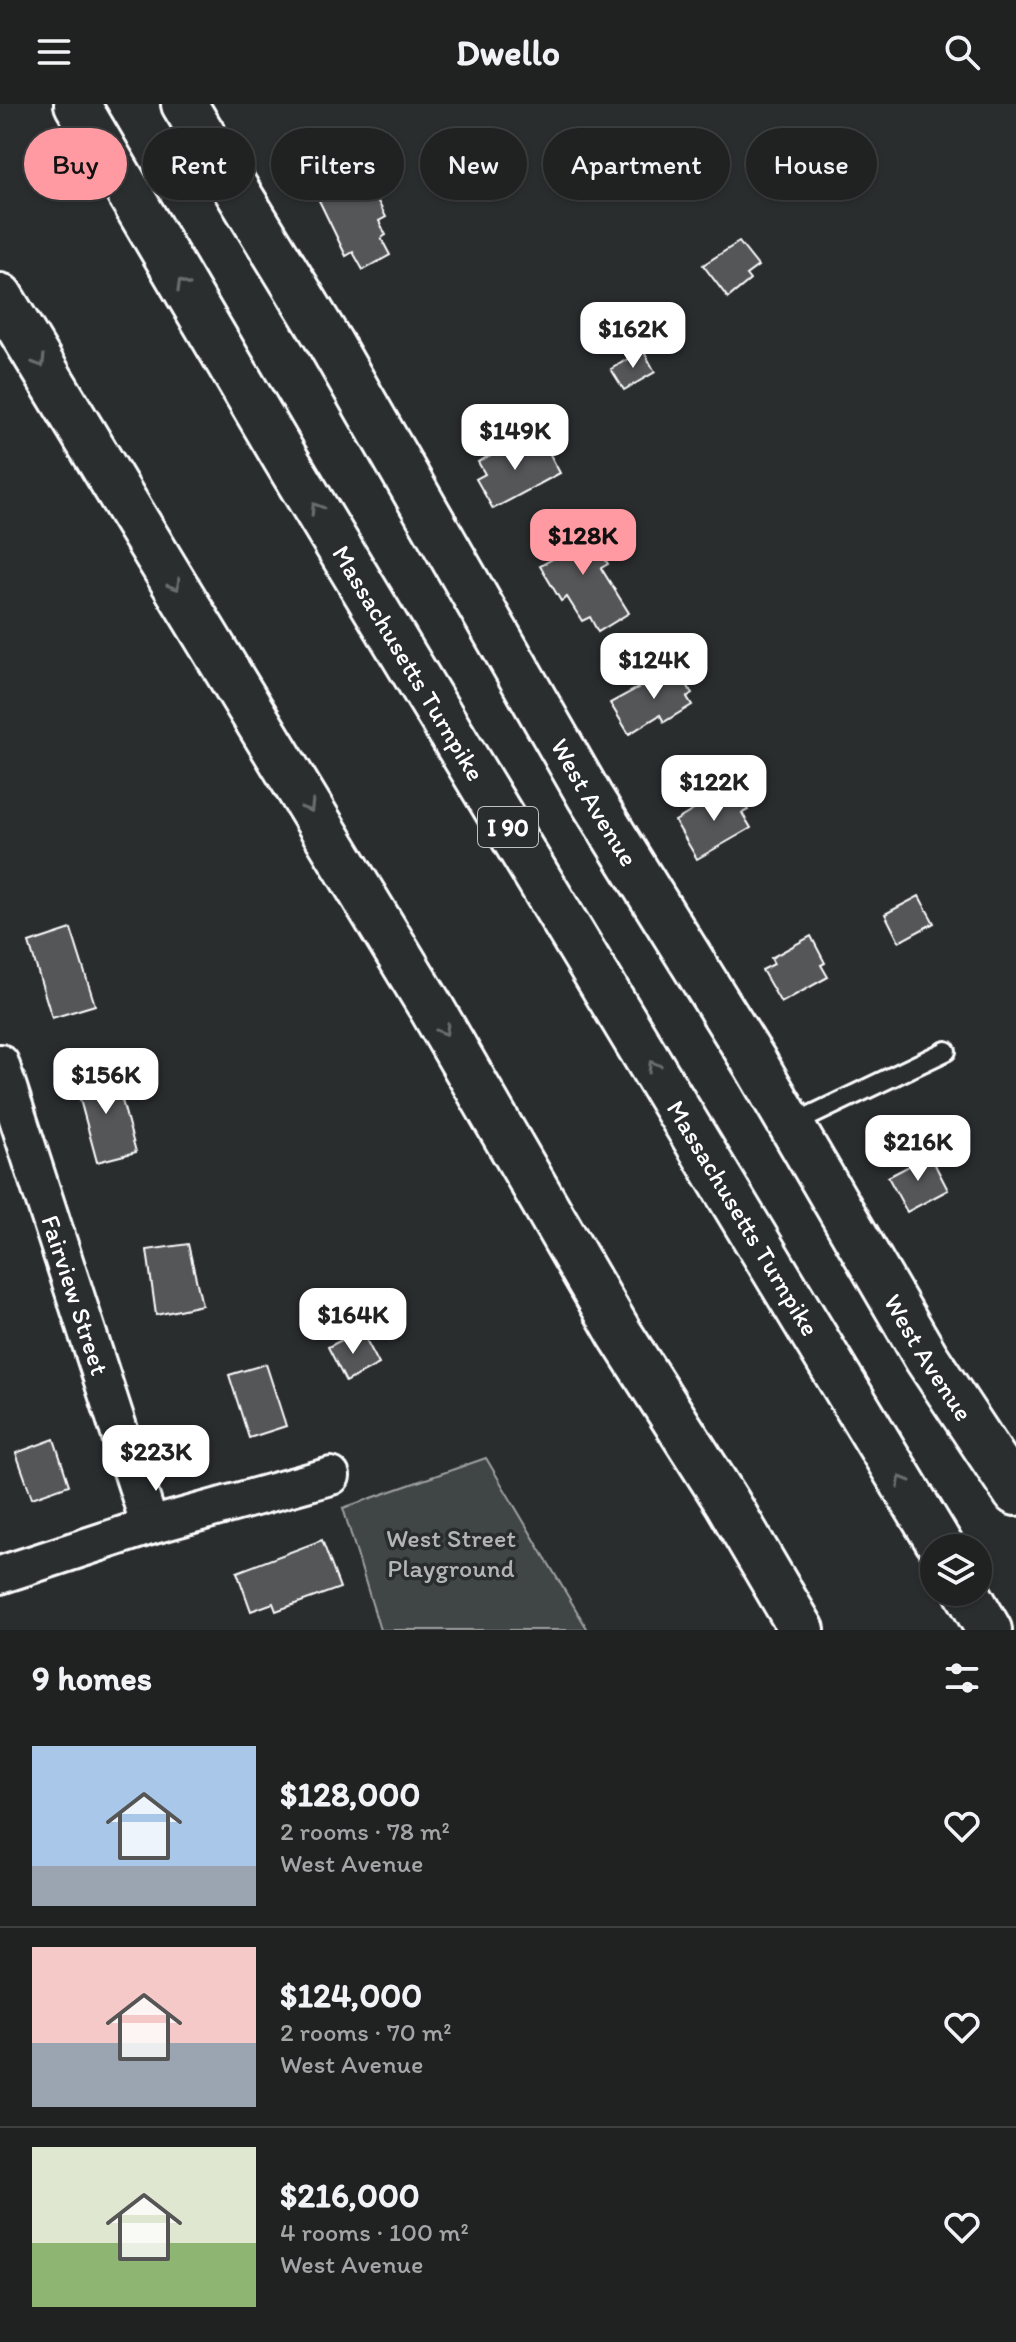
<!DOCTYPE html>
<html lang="en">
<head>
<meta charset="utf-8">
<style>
  :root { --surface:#202222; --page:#2d2f2f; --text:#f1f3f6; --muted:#a2a4a5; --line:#3d3f40; --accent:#ff9aa2 }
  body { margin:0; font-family:Itim,sans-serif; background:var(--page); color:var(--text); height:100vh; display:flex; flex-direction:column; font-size:30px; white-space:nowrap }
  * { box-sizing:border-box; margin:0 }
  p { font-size:26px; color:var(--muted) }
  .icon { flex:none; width:44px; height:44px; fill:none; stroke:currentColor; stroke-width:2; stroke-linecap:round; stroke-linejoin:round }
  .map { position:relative; height:1526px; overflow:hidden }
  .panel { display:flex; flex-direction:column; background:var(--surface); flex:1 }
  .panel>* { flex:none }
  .guide { position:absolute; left:24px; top:24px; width:968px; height:72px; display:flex; gap:16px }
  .buttons { position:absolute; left:920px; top:1430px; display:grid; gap:16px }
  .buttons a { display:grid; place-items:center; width:72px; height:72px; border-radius:50%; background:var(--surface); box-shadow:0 2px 6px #0004,0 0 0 2px var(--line); font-size:40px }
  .price { position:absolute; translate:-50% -68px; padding:0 18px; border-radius:16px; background:#fff; color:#222; font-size:26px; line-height:52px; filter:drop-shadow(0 2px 4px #0008) }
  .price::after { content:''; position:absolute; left:50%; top:48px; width:24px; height:18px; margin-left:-12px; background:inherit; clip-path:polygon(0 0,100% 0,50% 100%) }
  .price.selected { background:var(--accent); color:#111 }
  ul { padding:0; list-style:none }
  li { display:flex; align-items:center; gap:24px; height:200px; padding:0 32px }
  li+li { border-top:2px solid var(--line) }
  li span { display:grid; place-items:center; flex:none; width:224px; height:160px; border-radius:0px; color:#555 }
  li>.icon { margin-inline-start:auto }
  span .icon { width:96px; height:96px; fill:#fffc; stroke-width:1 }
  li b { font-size:34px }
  h2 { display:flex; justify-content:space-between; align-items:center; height:96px; padding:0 32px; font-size:34px }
  .pill { padding:0 28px; border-radius:36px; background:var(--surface); box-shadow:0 2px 6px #0004,0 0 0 2px var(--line); font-size:28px; line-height:72px }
  .pill.selected { background:var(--accent); color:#111 }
  header { display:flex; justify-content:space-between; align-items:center; height:104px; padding:0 32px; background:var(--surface); font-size:36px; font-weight:700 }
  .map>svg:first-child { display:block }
  .green { fill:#414445; stroke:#a0a2a2; stroke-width:2 }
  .building { fill:#555758; stroke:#fff; stroke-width:2 }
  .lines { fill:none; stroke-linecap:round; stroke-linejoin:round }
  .lane-casing { stroke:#fff; stroke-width:24 }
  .street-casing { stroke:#fff; stroke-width:42 }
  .secondary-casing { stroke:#fff; stroke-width:50 }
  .highway-casing { stroke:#fff; stroke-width:50 }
  .lane { stroke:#2a2d2e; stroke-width:18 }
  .street { stroke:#2a2d2e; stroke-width:36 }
  .secondary { stroke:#2a2d2e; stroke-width:44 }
  .highway { stroke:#2a2d2e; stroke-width:44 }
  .oneway { stroke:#6a6c6d }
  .labels { text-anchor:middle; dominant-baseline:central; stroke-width:7; stroke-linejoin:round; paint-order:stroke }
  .shield { fill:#2a2d2e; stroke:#bfc0c0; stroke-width:2 }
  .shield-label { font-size:24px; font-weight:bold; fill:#fff }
  .street-label { font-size:26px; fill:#fff; stroke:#2a2d2e }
  .park-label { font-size:26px; fill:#b3b4b5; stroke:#2a2d2e }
</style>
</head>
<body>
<header><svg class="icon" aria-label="menu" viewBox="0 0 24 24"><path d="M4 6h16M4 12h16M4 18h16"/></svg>Dwello<svg class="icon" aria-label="search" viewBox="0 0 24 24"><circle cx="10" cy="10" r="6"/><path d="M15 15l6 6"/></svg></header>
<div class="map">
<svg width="1016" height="1526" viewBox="0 0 1016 1526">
  <rect width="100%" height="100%" fill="#2a2d2e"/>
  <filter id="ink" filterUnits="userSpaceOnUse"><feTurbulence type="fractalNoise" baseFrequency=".0125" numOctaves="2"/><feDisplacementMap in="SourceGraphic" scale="16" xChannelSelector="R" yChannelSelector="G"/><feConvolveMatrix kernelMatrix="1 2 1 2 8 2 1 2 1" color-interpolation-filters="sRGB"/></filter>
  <g filter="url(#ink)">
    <path class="green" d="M 486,1354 L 588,1526 L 380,1526 L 343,1404 Z"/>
    <g class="building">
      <path d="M 356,55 L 386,113 L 379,117 L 386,131 L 381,134 L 390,151 L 363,166 L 353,148 L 346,152 L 311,80 Z"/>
      <path d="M 739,138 L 758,162 L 746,171 L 750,176 L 728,194 L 703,161 Z"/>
      <path d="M 643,246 L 655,268 L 624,286 L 611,265 Z"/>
      <path d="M 522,334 L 529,347 L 544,339 L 560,369 L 493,405 L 476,375 L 485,370 L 478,358 Z"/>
      <path d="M 579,415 L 608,460 L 601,464 L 629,509 L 598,528 L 590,513 L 582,517 L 567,493 L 561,497 L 540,462 L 556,453 L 545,436 Z"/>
      <path d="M 676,563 L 692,589 L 687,593 L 692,601 L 664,618 L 660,611 L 629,630 L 610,599 Z"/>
      <path d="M 734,682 L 748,706 L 742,709 L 751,724 L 697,755 L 675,717 Z"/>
      <path d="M 919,792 L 934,819 L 899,838 L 885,810 Z"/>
      <path d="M 71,825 L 95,901 L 52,914 L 29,839 Z"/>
      <path d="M 811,832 L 825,859 L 821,861 L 828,873 L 781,899 L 762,866 L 774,860 L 771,854 Z"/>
      <path d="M 114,967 L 136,1048 L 97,1058 L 75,977 Z"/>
      <path d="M 930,1051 L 948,1086 L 907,1108 L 888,1073 Z"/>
      <path d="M 188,1140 L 202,1201 L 156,1211 L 147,1146 Z"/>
      <path d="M 361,1226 L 379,1260 L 346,1278 L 328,1243 Z"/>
      <path d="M 266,1260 L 286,1322 L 249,1334 L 229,1271 Z"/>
      <path d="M 54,1335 L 69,1381 L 32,1394 L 16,1349 Z"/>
      <path d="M 322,1436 L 340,1484 L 276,1507 L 273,1499 L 251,1507 L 237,1468 Z"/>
    </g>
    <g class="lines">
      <defs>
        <path id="lane" d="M 791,1021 L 946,947"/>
        <g id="street">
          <path id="s1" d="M 0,959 L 150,1422"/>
          <path d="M 0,1471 L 150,1422 L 331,1372"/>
        </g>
        <g id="secondary">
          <path id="s2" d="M 184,0 L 330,239 L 590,693 L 755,959 L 926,1253 L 1016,1389"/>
        </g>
        <g id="highway">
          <path id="s3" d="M 77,0 L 285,354 L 942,1444"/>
          <path d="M 0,192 L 432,905 L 620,1230 L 727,1398 L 802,1526"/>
          <path d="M 967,1488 L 989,1526"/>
        </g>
      </defs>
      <use href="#lane" class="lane-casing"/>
      <use href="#street" class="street-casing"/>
      <use href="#secondary" class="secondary-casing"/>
      <use href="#highway" class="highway-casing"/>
      <use href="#lane" class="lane"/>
      <use href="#street" class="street"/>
      <use href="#secondary" class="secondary"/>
      <use href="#highway" class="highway"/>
    </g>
    <defs><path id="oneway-chevron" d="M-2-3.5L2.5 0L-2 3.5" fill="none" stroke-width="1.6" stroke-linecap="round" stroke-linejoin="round" transform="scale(2)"/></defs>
    <g class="oneway">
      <use href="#oneway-chevron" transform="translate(182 181) rotate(-120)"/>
      <use href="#oneway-chevron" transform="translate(40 258) rotate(59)"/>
      <use href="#oneway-chevron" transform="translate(316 404) rotate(-122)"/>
      <use href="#oneway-chevron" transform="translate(175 481) rotate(59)"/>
      <use href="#oneway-chevron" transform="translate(309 703) rotate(59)"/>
      <use href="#oneway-chevron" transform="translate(444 926) rotate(60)"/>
      <use href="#oneway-chevron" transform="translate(653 962) rotate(-121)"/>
      <use href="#oneway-chevron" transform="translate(902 1377) rotate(-120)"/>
    </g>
  </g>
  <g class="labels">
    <rect class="shield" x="478" y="703" width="60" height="40" rx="6"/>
    <g class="shield-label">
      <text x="508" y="723">I 90</text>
    </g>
    <g class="street-label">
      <text stroke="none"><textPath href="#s3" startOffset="650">Massachusetts Turnpike</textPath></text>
      <text stroke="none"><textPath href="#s2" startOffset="810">West Avenue</textPath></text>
      <text stroke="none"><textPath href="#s3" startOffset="1298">Massachusetts Turnpike</textPath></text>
      <text stroke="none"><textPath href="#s1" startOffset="244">Fairview Street</textPath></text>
      <text stroke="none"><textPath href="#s2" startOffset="1458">West Avenue</textPath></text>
    </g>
    <g class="park-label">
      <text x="451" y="1434">West Street<tspan x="451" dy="30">Playground</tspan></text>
    </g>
  </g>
</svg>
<div class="buttons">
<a><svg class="icon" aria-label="layers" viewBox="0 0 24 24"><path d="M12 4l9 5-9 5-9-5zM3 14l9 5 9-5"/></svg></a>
</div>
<b class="price" style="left:633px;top:266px">$162K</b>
<b class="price" style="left:515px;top:368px">$149K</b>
<b class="price selected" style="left:583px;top:473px">$128K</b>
<b class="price" style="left:654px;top:597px">$124K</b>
<b class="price" style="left:714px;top:719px">$122K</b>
<b class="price" style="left:106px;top:1012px">$156K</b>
<b class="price" style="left:918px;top:1079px">$216K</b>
<b class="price" style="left:353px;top:1252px">$164K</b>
<b class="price" style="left:156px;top:1389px">$223K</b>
<div class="guide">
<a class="pill selected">Buy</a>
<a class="pill">Rent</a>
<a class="pill">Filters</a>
<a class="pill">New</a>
<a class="pill">Apartment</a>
<a class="pill">House</a>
</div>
</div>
<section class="panel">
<h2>9 homes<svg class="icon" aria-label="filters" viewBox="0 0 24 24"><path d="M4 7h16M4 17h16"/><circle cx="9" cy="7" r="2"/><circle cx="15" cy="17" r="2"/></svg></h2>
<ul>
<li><span style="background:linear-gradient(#a9c7e8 75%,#9aa5b1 0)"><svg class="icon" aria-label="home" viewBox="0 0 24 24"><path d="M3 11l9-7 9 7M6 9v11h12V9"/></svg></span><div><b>$128,000</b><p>2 rooms · 78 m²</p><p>West Avenue</p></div><svg class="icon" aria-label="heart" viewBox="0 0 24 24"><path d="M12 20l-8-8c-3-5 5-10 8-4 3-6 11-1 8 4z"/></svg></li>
<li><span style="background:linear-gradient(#f6c9c9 60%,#9aa5b1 0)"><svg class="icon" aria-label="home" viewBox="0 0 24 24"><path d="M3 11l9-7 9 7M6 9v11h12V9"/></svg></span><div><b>$124,000</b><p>2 rooms · 70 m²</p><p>West Avenue</p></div><svg class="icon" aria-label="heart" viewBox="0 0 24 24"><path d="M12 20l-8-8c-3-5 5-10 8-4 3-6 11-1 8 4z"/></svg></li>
<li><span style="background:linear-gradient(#dfe7d0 60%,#8fb573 0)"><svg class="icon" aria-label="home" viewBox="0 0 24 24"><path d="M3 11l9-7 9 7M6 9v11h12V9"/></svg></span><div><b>$216,000</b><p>4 rooms · 100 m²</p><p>West Avenue</p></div><svg class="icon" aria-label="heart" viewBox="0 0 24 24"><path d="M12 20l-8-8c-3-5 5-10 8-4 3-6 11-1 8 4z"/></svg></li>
</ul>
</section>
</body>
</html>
